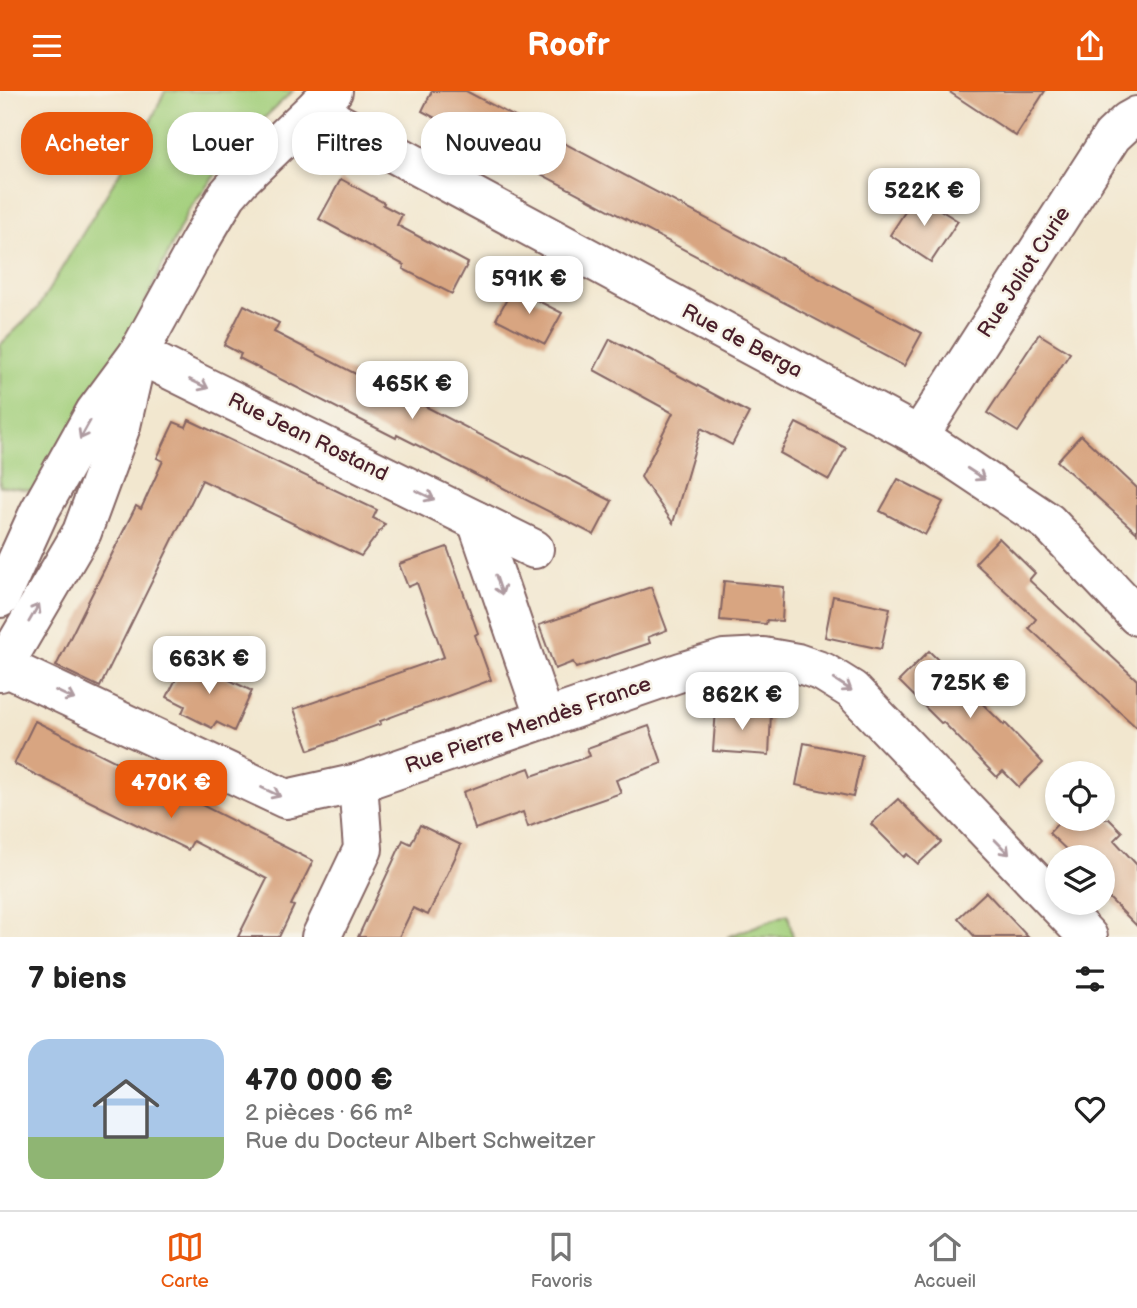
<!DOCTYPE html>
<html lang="fr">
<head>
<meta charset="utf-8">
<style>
  :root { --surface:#fff; --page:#f6f6f6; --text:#222; --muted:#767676; --line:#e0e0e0; --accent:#ea580c }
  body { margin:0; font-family:"Balsamiq Sans",sans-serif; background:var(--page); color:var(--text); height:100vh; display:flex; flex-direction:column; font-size:26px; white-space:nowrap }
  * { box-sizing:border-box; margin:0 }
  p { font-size:23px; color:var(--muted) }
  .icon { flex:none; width:38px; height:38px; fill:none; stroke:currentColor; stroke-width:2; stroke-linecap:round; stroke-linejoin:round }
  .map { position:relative; height:846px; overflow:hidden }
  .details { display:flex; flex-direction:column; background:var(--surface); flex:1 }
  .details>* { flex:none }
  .guide { position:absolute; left:21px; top:21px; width:700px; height:63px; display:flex; gap:14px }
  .fabs { position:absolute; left:1045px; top:670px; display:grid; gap:14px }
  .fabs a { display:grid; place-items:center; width:70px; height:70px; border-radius:50%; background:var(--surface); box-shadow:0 4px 10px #0003; font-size:35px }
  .price { position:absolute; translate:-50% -60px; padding:0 16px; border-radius:14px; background:#fff; color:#222; font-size:23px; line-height:46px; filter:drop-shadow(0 2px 4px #0008) }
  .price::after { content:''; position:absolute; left:50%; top:42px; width:21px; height:16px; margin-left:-10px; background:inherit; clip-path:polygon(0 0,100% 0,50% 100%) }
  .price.on { background:var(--accent); color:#fff }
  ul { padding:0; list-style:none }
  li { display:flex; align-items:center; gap:21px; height:175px; padding:0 28px }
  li+li { border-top:2px solid var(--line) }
  li span { display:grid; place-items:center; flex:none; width:196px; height:140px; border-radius:21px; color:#555 }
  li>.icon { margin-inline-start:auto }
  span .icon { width:84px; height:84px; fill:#fffc; stroke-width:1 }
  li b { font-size:30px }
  h2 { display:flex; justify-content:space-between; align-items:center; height:84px; padding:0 28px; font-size:30px }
  .chip { padding:0 24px; border-radius:28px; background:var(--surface); box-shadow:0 4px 10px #0003; font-size:24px; line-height:63px }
  .chip.on { background:var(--accent); color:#fff }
  header { display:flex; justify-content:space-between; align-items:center; height:91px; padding:0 28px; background:var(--accent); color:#fff; font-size:32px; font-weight:700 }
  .menu { display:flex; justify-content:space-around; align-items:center; height:98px; border-top:2px solid var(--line); background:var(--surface); font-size:19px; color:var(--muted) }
  .menu a { display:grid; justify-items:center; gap:4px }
  .menu .on { color:var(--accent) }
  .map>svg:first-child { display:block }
  .green { fill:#a3cf7c; stroke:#767754; stroke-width:2 }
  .building { fill:#d8a581 }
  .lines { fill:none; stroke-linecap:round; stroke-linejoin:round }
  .minor-casing { stroke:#856564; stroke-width:42 }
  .minor { stroke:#fff; stroke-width:38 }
  .oneway { stroke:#ae9aa0 }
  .labels { text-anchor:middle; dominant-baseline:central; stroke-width:5; stroke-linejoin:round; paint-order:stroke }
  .street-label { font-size:21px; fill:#4a1f2b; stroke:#f7f3e8 }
</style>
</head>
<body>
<header><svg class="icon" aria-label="menu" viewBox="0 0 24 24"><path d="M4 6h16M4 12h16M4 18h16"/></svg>Roofr<svg class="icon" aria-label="share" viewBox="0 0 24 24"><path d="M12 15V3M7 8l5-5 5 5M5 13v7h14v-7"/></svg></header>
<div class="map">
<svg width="1137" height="846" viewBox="0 0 1137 846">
  <rect width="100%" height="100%" fill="#f7f3e8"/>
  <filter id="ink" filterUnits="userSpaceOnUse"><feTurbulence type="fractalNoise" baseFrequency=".0143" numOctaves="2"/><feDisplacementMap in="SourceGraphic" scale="14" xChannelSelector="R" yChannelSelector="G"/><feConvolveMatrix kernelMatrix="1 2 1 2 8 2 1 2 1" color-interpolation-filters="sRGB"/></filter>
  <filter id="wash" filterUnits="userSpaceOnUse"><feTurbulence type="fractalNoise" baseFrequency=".00686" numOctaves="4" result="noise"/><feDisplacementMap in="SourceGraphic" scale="28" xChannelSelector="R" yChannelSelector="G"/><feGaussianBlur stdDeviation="1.57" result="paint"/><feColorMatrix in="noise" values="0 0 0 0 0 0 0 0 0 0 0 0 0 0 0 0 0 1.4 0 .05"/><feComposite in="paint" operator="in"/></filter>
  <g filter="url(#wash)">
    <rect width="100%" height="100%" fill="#f2e7cf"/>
    <g class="green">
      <path d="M 165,0 L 293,0 L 243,47 L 188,120 L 115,276 L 37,400 L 0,395 L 0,254 L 37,218 L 151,30 Z"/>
      <path d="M 788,823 L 793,846 L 727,846 Z"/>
    </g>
    <g id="blocks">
      <g class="building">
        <path d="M 432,0 L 466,0 L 922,242 L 904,275 L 422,20 Z"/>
        <path d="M 948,0 L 1045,0 L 1016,45 Z"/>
        <path d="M 341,88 L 384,112 L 383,114 L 402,124 L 397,134 L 468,172 L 452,203 L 403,178 L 404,174 L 319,128 Z"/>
        <path d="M 916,104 L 958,130 L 931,171 L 890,144 Z"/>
        <path d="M 513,197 L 562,222 L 545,253 L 496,228 Z"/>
        <path d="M 244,214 L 279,232 L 274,241 L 381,296 L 386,286 L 419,302 L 415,310 L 523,366 L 524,365 L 612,410 L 594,444 L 486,388 L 486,389 L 397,344 L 396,347 L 239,267 L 241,263 L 224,254 Z"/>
        <path d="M 1039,243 L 1070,262 L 1018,341 L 987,322 Z"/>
        <path d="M 610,248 L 749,322 L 732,354 L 701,337 L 673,432 L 641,386 L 673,322 L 594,279 Z"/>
        <path d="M 189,329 L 377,419 L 373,427 L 385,433 L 361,465 L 202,389 L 100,596 L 56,575 L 136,415 L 141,418 L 163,370 L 157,367 L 174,331 L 186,336 Z"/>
        <path d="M 796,332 L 846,357 L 829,389 L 780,362 Z"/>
        <path d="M 1081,344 L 1137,397 L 1137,442 L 1057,370 Z"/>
        <path d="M 898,388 L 943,411 L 925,444 L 880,420 Z"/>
        <path d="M 999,447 L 1035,482 L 1029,489 L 1137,589 L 1137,637 L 1029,537 L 1036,528 L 975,472 Z"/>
        <path d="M 447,456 L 478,542 L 475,544 L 491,589 L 380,630 L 381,633 L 309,659 L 294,618 L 444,566 L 417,492 L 408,496 L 399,473 Z"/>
        <path d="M 724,490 L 784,496 L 782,530 L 767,529 L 766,533 L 720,529 Z"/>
        <path d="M 651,496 L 667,539 L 648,546 L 650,552 L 576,577 L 573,571 L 555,578 L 539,534 Z"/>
        <path d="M 833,505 L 890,517 L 881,558 L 825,546 Z"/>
        <path d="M 929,560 L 1004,634 L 1005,632 L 1043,672 L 1019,696 L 1003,680 L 997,686 L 943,631 L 941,632 L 899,590 Z"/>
        <path d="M 186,568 L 252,600 L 234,640 L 216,631 L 212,637 L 182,622 L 185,615 L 167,606 Z"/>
        <path d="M 716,618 L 771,622 L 769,664 L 713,660 Z"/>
        <path d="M 35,630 L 313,770 L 291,814 L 294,815 L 279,846 L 238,846 L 267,788 L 193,750 L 188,759 L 14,673 Z"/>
        <path d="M 649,635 L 662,672 L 616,689 L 621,702 L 566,721 L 528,736 L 523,721 L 475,738 L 463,701 L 529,677 L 532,685 L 590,665 L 587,657 Z"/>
        <path d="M 804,652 L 862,664 L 853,706 L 796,694 Z"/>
        <path d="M 898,708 L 941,751 L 918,773 L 907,763 L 904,766 L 871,733 Z"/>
        <path d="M 1062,728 L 1109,728 L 1122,741 L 1114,749 L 1137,774 L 1137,835 L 1102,800 L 1102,766 L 1074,766 L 1049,742 Z"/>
        <path d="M 420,734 L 461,754 L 428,824 L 413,817 L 399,846 L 358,846 L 403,749 L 411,753 Z"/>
        <path d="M 986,801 L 1028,846 L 975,846 L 958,827 Z"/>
      </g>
    </g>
  </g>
  <g filter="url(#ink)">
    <use href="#blocks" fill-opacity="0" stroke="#856564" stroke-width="2"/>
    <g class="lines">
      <defs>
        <g id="minor">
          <path d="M 318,14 L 336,31 L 919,345 L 1048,431 L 1137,525"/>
          <path d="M 138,263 L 534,458"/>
          <path d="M 919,345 L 1112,45 L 1128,30 L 1137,25"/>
          <path d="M 477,430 L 545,628"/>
          <path d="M 0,507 L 39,421 L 95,321 L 138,263 L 200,150 L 227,104 L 241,88 L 333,0"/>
          <path d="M 0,571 L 18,582 L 286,708 L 358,692 L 681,581 L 724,568 L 763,566 L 797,572 L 823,581 L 852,599 L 1088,846"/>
          <path d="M 0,581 L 82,441 L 121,335 L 134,278"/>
          <path d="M 321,846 L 363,758 L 358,692"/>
        </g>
      </defs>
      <use href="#minor" class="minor-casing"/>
      <use href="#minor" class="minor"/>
    </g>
    <defs><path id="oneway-shaft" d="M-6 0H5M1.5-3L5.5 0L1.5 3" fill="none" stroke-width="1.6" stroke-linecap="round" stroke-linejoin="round" transform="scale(1.75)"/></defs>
    <g class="oneway">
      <use href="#oneway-shaft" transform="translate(199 293) rotate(26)"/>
      <use href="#oneway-shaft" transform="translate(85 339) rotate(119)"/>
      <use href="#oneway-shaft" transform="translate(976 383) rotate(33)"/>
      <use href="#oneway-shaft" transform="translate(425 404) rotate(26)"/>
      <use href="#oneway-shaft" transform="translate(499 494) rotate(71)"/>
      <use href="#oneway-shaft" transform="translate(34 522) rotate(-60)"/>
      <use href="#oneway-shaft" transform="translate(843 594) rotate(33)"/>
      <use href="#oneway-shaft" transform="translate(65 604) rotate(25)"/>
      <use href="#oneway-shaft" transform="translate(271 701) rotate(25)"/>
      <use href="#oneway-shaft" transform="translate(1002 756) rotate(46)"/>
    </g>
  </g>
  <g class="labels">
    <g class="street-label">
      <text transform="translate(1024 181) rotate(-57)">Rue Joliot Curie</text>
      <text transform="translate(742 250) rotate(28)">Rue de Berga</text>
      <text transform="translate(308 346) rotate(26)">Rue Jean Rostand</text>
      <text transform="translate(528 634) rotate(-19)">Rue Pierre Mendès France</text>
    </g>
  </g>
</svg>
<div class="fabs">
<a><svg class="icon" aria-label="locate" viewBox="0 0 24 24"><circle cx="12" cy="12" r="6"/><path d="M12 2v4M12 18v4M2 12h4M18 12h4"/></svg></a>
<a><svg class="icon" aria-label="layers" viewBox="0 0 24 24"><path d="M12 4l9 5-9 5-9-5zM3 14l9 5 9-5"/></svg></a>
</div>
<b class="price" style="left:924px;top:137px">522K €</b>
<b class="price" style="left:529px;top:225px">591K €</b>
<b class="price" style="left:412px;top:330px">465K €</b>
<b class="price" style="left:209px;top:605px">663K €</b>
<b class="price" style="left:970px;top:629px">725K €</b>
<b class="price" style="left:742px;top:641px">862K €</b>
<b class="price on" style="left:171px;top:729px">470K €</b>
<div class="guide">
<a class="chip on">Acheter</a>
<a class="chip">Louer</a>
<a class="chip">Filtres</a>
<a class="chip">Nouveau</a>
</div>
</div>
<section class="details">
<h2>7 biens<svg class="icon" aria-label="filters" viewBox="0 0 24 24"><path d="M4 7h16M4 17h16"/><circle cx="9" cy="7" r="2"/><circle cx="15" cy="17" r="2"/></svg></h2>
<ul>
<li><span style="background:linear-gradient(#a9c7e8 70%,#8fb573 0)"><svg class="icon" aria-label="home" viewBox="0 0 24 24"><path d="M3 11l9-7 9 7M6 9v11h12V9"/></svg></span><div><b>470 000 €</b><p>2 pièces · 66 m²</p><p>Rue du Docteur Albert Schweitzer</p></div><svg class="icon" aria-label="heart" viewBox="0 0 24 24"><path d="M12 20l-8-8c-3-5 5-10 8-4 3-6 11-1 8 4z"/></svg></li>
</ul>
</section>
<nav class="menu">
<a class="on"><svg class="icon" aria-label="map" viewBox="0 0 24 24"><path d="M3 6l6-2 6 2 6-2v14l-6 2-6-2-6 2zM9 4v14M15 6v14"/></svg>Carte</a>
<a><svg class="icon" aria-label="saved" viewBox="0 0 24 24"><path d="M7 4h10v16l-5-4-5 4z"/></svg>Favoris</a>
<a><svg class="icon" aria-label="home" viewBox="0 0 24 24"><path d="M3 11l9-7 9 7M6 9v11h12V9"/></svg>Accueil</a>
</nav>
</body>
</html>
